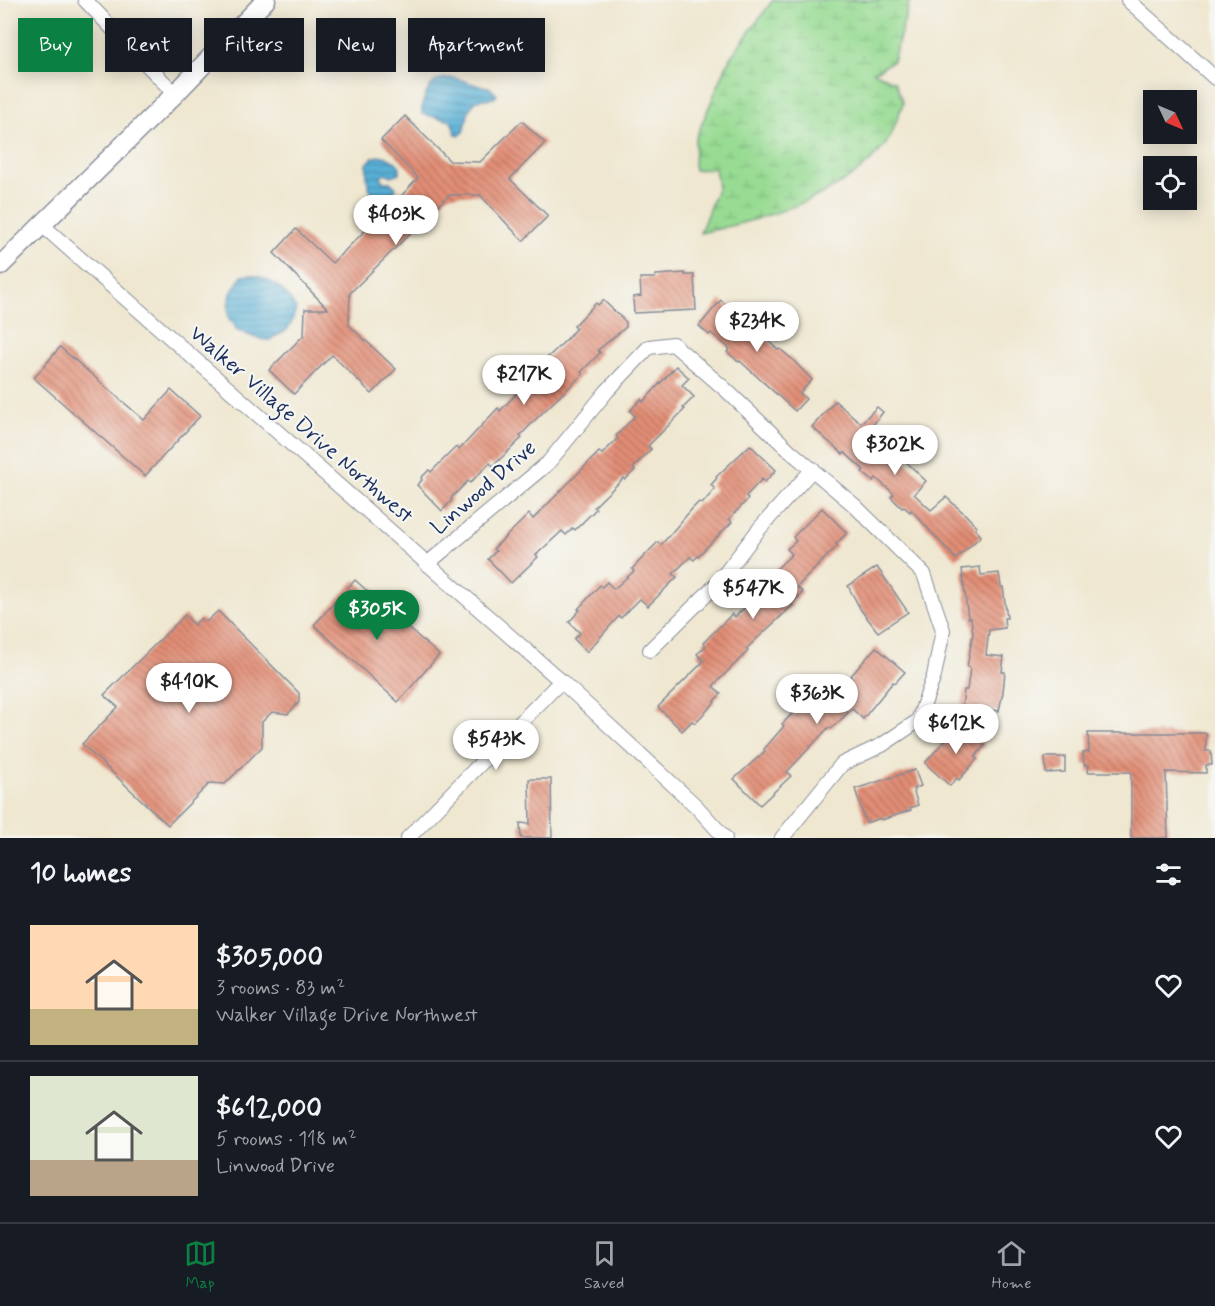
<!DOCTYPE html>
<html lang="en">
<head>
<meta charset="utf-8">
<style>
  :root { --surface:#171b24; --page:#242831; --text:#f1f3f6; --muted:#9ea1a6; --line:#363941; --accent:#0b8043 }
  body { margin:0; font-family:Mynerve,sans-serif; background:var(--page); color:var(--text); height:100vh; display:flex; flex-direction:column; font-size:22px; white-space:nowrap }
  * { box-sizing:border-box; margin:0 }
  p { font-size:20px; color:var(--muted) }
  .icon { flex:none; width:33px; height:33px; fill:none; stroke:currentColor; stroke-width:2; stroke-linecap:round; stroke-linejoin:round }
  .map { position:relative; height:838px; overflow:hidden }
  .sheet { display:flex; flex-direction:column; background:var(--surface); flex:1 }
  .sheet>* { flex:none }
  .banner { position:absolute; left:18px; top:18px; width:600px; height:54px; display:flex; gap:12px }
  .needle { width:39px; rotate:134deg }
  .controls { position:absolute; left:1143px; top:90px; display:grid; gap:12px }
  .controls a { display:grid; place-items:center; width:54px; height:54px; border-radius:0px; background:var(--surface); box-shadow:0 3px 15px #0003; font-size:30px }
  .price { position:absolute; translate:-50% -51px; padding:0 14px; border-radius:21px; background:#fff; color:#222; font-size:20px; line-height:39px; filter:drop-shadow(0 2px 3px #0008) }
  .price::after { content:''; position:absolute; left:50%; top:36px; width:18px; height:14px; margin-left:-9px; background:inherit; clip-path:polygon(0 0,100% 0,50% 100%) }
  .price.active { background:var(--accent); color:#fff }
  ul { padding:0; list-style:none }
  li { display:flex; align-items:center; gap:18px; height:150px; padding:0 30px }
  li+li { border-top:2px solid var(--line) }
  li span { display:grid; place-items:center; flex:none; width:168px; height:120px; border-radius:0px; color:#555 }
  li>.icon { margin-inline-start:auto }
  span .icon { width:72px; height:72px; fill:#fffc; stroke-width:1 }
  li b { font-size:26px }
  h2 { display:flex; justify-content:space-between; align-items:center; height:72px; padding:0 30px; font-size:26px }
  .chip { padding:0 21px; border-radius:0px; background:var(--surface); box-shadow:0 3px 15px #0003; font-size:21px; line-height:54px }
  .chip.active { background:var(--accent); color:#fff }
  .dock { display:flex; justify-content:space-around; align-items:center; height:84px; border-top:2px solid var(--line); background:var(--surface); font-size:16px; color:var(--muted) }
  .dock a { display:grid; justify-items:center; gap:3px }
  .dock .active { color:var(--accent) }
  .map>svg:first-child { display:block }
  .wetland { fill:url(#wetland-marsh); stroke:#5a8578; stroke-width:1.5 }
  .water { fill:url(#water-rules); stroke:#3a709a; stroke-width:1.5 }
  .building { fill:url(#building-back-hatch) }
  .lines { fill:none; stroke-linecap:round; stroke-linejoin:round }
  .minor-casing { stroke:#858b97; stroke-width:16 }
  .secondary-casing { stroke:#858b97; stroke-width:21 }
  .minor { stroke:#fff; stroke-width:14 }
  .secondary { stroke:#fff; stroke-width:18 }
  .labels { text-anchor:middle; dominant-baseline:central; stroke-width:4.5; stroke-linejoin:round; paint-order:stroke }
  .street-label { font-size:22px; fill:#1b2f5e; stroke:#f6f6f2 }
</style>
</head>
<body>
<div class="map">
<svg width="1215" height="838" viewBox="0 0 1215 838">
  <defs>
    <pattern id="wetland-marsh" width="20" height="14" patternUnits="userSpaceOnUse" patternTransform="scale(1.5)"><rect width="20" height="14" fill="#98db93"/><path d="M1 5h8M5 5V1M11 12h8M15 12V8" fill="none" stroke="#82bc81"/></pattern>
    <pattern id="water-rules" width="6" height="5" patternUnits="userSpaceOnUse" patternTransform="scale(1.5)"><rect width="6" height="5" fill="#59b0d6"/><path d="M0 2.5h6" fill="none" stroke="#4990b1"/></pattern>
    <pattern id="building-back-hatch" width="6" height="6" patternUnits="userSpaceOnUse" patternTransform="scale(1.5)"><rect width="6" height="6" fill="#e28d75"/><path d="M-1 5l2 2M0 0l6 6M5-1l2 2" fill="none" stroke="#b67463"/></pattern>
  </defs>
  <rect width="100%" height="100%" fill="#f6f6f2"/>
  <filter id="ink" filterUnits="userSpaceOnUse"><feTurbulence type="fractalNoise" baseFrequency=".0167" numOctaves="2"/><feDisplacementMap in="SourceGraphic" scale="12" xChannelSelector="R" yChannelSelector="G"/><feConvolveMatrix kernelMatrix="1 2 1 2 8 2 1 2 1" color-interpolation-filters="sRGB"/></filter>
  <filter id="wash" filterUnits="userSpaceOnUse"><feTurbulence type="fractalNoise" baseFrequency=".008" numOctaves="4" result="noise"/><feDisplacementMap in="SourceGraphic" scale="24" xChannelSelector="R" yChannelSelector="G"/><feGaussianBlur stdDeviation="1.35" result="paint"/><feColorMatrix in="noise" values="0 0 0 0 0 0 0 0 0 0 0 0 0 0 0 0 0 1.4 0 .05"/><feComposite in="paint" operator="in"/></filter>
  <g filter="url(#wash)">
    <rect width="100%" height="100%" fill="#efe7d0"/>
    <path class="wetland" d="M 773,0 L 910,0 L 893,61 L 874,72 L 895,82 L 903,103 C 898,117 893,134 885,145 C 845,197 761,220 700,233 L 718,186 L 715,168 L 694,170 L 695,140 L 730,58 Z"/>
    <g class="water">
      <path d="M 453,78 C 466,80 476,87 489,87 L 497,95 L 494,98 L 476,100 L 469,110 L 464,132 L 460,135 L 456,134 L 451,121 C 447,120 426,114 422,114 C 421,104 427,85 438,80 C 442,78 448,78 453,78 Z"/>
      <path d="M 384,156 L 396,162 L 400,167 L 399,173 L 392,176 L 385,173 L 381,176 L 383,182 L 390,182 L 396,188 L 394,193 C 368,205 366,183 367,164 L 373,157 Z"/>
      <path d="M 251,275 C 272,278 286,291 296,309 C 293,317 292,327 284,332 C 279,335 275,335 270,340 C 258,340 247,335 236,329 L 234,324 L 229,320 C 226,299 230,293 242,276 Z"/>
    </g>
    <g id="blocks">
      <g class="building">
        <path d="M 405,116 L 450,161 L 480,162 L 522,121 L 545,143 L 510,179 L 548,216 L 523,241 L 480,195 L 449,195 L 350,293 L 349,325 L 396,369 L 372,394 L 332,355 L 294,394 L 269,370 L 304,335 L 305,309 L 328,309 L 274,253 L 296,229 L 332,263 L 370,226 L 372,227 L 418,178 L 381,140 Z"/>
        <path d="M 685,273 L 685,275 L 694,275 L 696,310 L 634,313 L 633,297 L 641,296 L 640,278 L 655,278 L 656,275 Z"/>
        <path d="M 603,300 L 626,322 L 626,327 L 598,350 L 600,353 L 581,372 L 583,374 L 537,418 L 520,436 L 522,438 L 493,466 L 490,463 L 470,483 L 468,481 L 451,498 L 452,500 L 442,511 L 417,485 L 422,480 L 421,478 L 429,470 L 431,472 L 456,447 L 459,450 L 498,408 L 500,411 L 521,389 L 519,388 L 529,375 L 566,340 L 576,328 L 574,326 L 596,303 L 598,305 Z"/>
        <path d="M 721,300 L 732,310 L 736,306 L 760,328 L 758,331 L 778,350 L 780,349 L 793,360 L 812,380 L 800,393 L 806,399 L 795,411 L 740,361 L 739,362 L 727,352 L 730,349 L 711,333 L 709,335 L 699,326 Z"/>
        <path d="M 60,347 L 144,420 L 171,390 L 200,416 L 145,476 L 34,378 Z"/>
        <path d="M 676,366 L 689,378 L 682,385 L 694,397 L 683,408 L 685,409 L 648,446 L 651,449 L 633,468 L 635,470 L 625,480 L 624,478 L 605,496 L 594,507 L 596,509 L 575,530 L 573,528 L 566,535 L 562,531 L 536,555 L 538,557 L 511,583 L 488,559 L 496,551 L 493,549 L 529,514 L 533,519 L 599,452 L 602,454 L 618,438 L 616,436 L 635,416 L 630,411 L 641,399 L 643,402 Z"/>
        <path d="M 835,401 L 861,423 L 877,407 L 883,412 L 869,430 L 891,451 L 893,449 L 926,481 L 914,494 L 931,510 L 946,497 L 966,515 L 977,527 L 975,529 L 981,536 L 956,559 L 911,510 L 910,512 L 904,507 L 902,508 L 891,497 L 894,494 L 876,478 L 873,481 L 862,472 L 864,470 L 845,453 L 843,454 L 812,427 Z"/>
        <path d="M 750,445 L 776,470 L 765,482 L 762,479 L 746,496 L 748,499 L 729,519 L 732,522 L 694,560 L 690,557 L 673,574 L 677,577 L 648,606 L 640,599 L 621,618 L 619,616 L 587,652 L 574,639 L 580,633 L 569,622 L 580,610 L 578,609 L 600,585 L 602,587 L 607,582 L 614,589 L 634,571 L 632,569 L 650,550 L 658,542 L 661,545 L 691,510 L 699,502 L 702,504 L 715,489 L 711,485 L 717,478 L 716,477 Z"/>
        <path d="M 822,508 L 847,533 L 836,544 L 837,546 L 797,587 L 803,592 L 792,603 L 793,605 L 746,649 L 748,651 L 713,686 L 721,694 L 714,701 L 715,702 L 695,723 L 692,721 L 682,731 L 658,707 L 704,661 L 697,654 L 706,646 L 703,643 L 732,614 L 735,617 L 752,600 L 748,596 L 792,554 L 787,549 L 796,541 L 793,537 Z"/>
        <path d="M 877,567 L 908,612 L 878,632 L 861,610 L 848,586 Z"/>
        <path d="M 980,567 L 981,575 L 999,573 L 1001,587 L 1003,587 L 1007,618 L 1004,618 L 1005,628 L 989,630 L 986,655 L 1004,657 L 1002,672 L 1005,672 L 1003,692 L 999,711 L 962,707 L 964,690 L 967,690 L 970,668 L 967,667 L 973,633 L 971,618 L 968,618 L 962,569 Z"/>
        <path d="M 355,580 L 439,655 L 398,702 L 314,625 Z"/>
        <path d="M 218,611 L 299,693 L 299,702 L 288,714 L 272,712 L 262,722 L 262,747 L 225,784 L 210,783 L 168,825 L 82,744 L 118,707 L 104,695 L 185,615 L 194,625 L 201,618 L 206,622 Z"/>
        <path d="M 876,647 L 905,672 L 895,683 L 893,682 L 863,719 L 852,709 L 831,729 L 829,727 L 787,772 L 791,776 L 760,805 L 734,779 L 765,751 L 764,749 L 784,726 L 782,724 L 804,702 L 806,704 L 817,692 L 830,705 L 852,679 L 850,677 Z"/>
        <path d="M 960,723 L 985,745 L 975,757 L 977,759 L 959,780 L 957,778 L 950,786 L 925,763 Z"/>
        <path d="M 1088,733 L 1206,733 L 1206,751 L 1211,751 L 1212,765 L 1206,765 L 1206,773 L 1166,772 L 1168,838 L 1131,838 L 1131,772 L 1088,772 L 1089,765 L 1084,765 L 1083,753 L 1089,752 Z"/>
        <path d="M 1045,757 L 1065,757 L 1065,772 L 1046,773 Z"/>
        <path d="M 915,770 L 921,786 L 913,789 L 918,805 L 910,808 L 911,810 L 882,820 L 881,818 L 866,823 L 855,789 Z"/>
        <path d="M 529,779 L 551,779 L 552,838 L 521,838 L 520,823 L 530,824 Z"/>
      </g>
    </g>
  </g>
  <g filter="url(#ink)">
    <use href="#blocks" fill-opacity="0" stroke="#858b97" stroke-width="1.5"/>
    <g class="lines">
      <defs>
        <g id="minor">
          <path d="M 85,0 L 175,94"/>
          <path d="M 1128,0 L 1215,78"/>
          <path d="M 42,225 L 561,681 L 696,806 L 725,838"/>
          <path d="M 427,564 L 548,463 L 607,391 L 649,347 L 673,344 L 725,389 L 790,451 L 854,505 L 924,574 L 943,630 L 934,676 L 918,721 L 882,745 L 842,764 L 782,838"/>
          <path d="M 650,650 L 717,584 L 760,528 L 813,469"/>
          <path d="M 408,838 L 561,681"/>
        </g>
        <path id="secondary" d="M 0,266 L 175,94 L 266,0"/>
      </defs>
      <use href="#minor" class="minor-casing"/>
      <use href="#secondary" class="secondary-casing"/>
      <use href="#minor" class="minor"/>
      <use href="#secondary" class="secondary"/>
    </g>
  </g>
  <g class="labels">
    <g class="street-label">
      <text transform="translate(301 425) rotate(41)">Walker Village Drive Northwest</text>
      <text transform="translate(484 488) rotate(-41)">Linwood Drive</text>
    </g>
  </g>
</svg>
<div class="controls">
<a><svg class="needle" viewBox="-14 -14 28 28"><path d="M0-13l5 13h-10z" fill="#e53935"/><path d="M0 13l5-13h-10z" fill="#9ea1a6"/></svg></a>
<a><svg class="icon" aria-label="locate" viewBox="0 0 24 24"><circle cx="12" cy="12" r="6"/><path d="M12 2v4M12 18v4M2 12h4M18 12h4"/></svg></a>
</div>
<b class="price" style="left:396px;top:246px">$403K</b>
<b class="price" style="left:757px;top:353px">$234K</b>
<b class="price" style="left:524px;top:406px">$217K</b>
<b class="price" style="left:895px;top:476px">$302K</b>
<b class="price" style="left:753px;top:620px">$547K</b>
<b class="price active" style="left:377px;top:641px">$305K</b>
<b class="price" style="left:189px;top:714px">$410K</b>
<b class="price" style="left:817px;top:725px">$363K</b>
<b class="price" style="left:956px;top:755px">$612K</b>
<b class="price" style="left:496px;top:771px">$543K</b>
<div class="banner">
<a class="chip active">Buy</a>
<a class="chip">Rent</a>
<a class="chip">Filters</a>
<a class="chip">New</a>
<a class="chip">Apartment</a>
</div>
</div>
<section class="sheet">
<h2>10 homes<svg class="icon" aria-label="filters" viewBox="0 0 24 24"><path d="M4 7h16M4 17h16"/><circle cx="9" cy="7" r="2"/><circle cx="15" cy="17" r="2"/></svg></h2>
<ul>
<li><span style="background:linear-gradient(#ffd9b3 70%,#c2b280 0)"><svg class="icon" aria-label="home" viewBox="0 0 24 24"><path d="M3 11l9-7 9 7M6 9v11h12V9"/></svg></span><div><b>$305,000</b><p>3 rooms · 83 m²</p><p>Walker Village Drive Northwest</p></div><svg class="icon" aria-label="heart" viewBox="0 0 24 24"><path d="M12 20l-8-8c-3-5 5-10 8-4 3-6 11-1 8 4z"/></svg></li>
<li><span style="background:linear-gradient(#dfe7d0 70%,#b9a48a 0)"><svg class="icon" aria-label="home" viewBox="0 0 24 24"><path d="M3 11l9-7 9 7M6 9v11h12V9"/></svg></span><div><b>$612,000</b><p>5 rooms · 118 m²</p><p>Linwood Drive</p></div><svg class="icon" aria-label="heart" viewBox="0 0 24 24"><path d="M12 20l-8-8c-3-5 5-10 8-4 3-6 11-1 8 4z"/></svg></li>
</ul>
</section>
<nav class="dock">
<a class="active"><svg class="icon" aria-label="map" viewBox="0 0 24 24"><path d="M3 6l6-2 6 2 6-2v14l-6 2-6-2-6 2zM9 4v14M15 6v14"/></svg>Map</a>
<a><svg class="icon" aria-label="saved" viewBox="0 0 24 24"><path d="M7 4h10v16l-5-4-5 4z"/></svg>Saved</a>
<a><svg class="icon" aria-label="home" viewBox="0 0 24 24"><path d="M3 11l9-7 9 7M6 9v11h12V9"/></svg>Home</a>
</nav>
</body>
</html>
